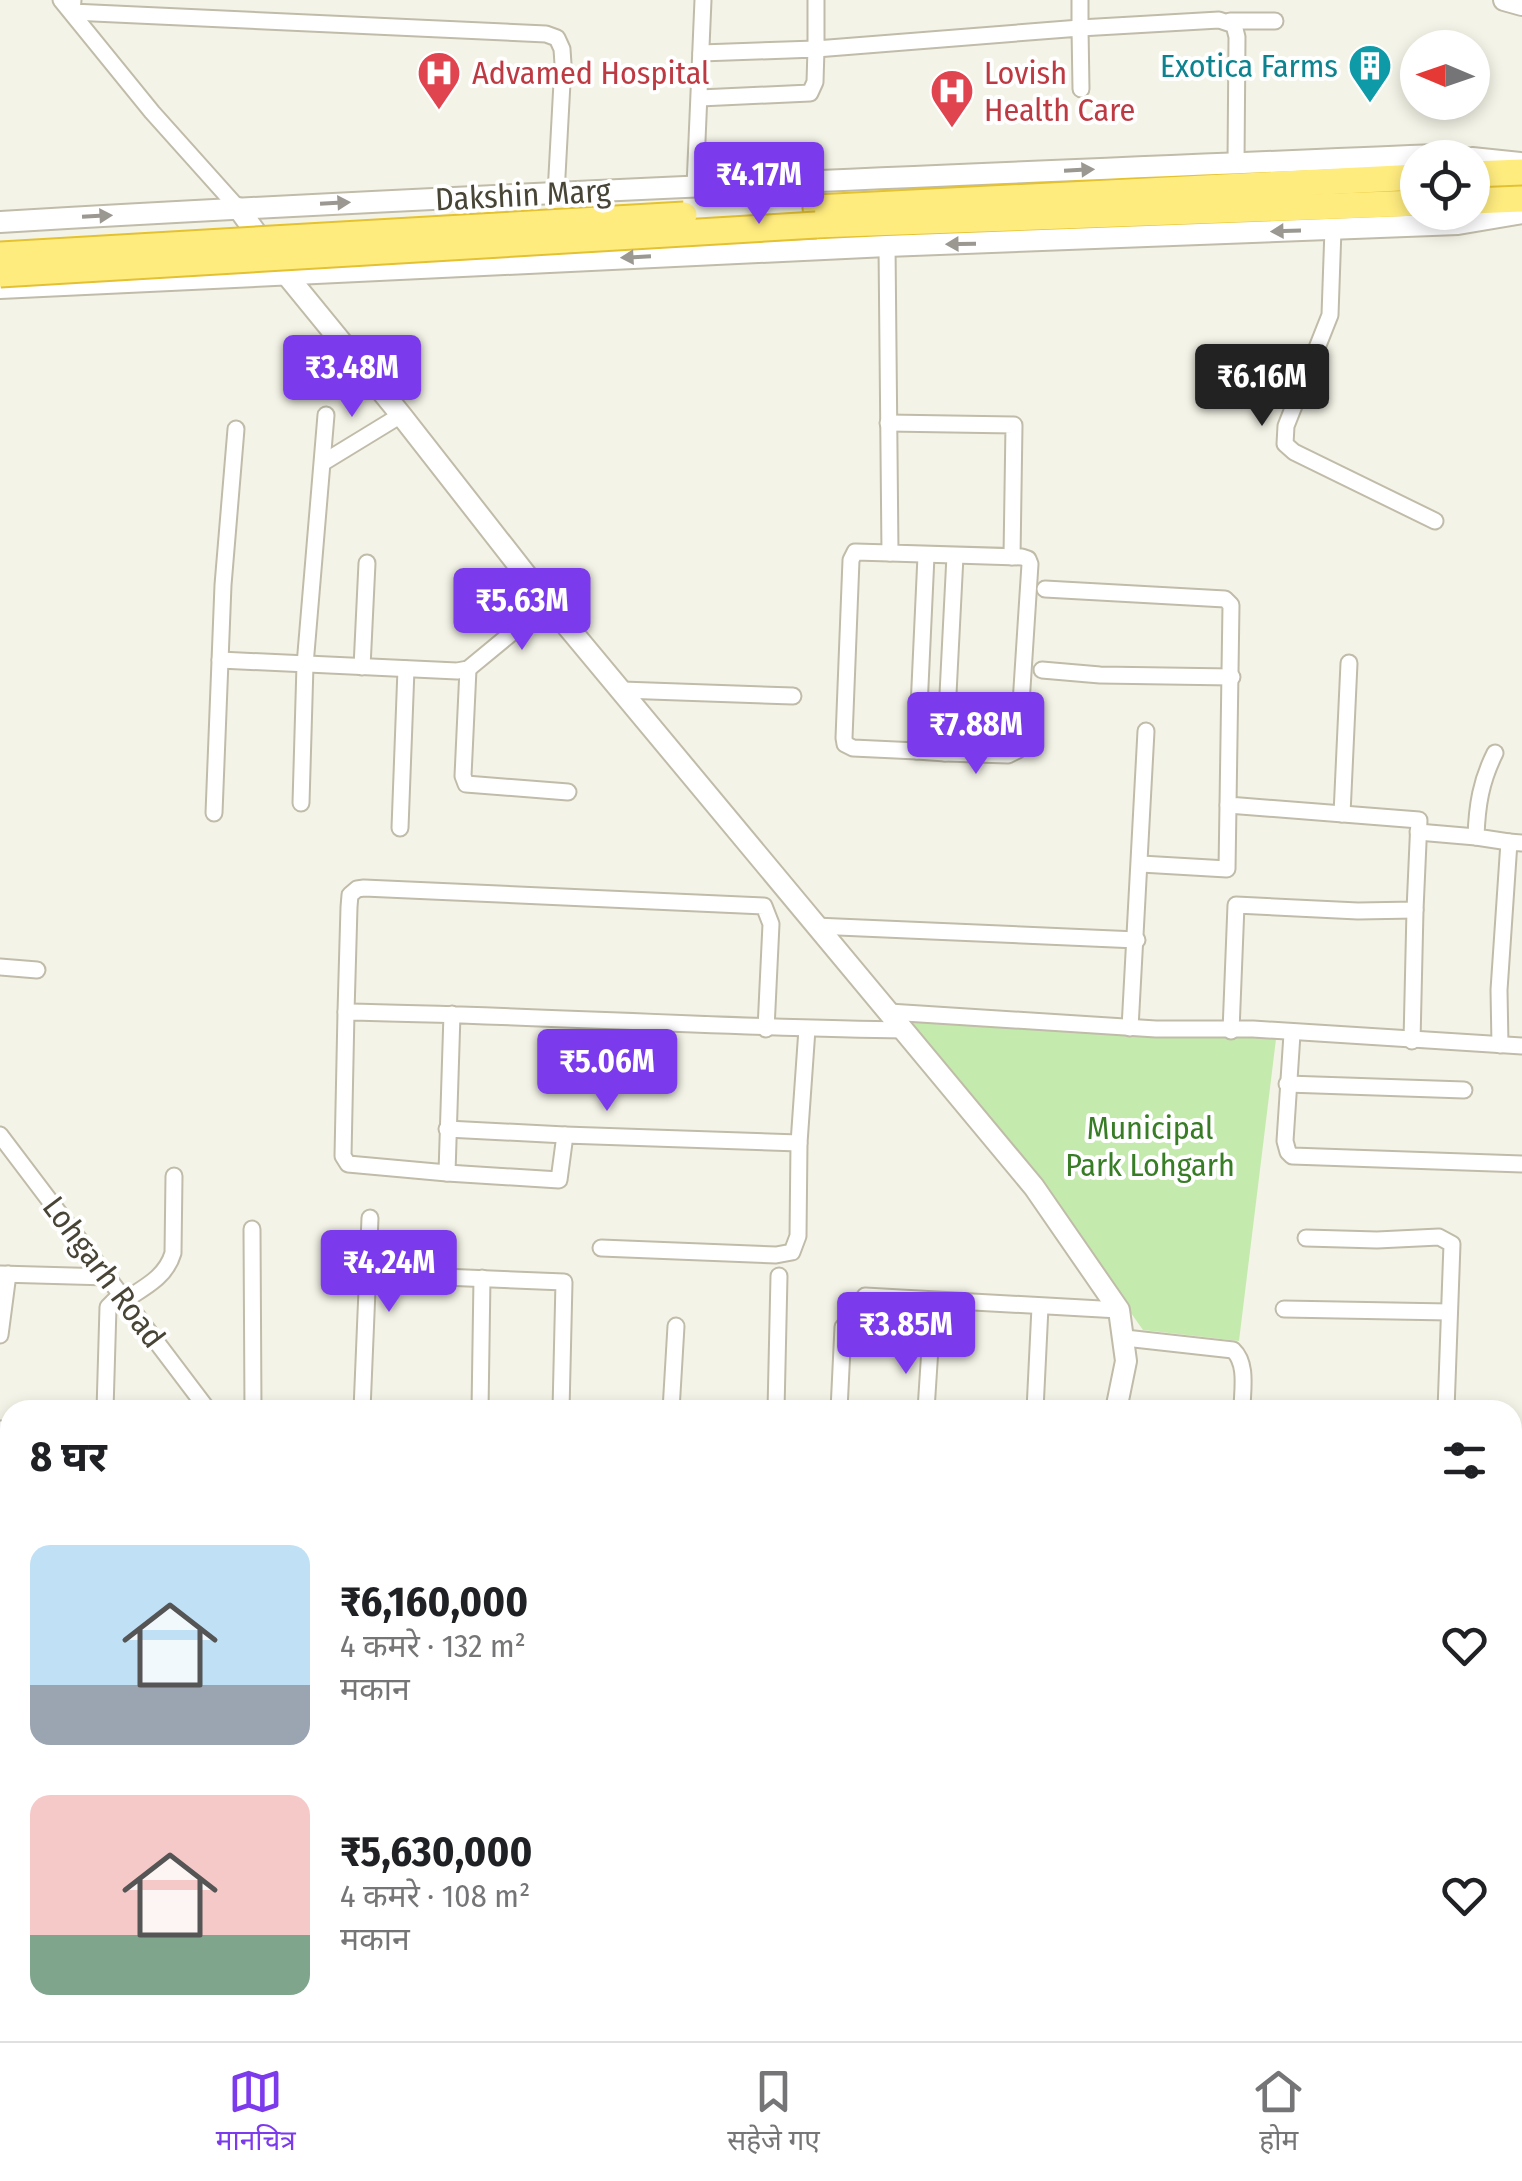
<!DOCTYPE html>
<html lang="hi">
<head>
<meta charset="utf-8">
<style>
  :root { --surface:#fff; --page:#f6f6f6; --text:#202124; --muted:#757577; --line:#e0e0e0; --accent:#7c3aed }
  body { margin:0; font-family:"Fira Sans Condensed","Noto Sans Devanagari",sans-serif; background:var(--page); color:var(--text); height:100vh; display:flex; flex-direction:column; font-size:38px; white-space:nowrap }
  * { box-sizing:border-box; margin:0 }
  p { font-size:32px; color:var(--muted) }
  .icon { flex:none; width:55px; height:55px; fill:none; stroke:currentColor; stroke-width:2; stroke-linecap:round; stroke-linejoin:round }
  .map { position:relative; flex:1; overflow:hidden }
  .panel { position:absolute; left:0px; top:1400px; width:1522px; height:642px; display:flex; flex-direction:column; background:var(--surface); border-radius:30px 30px 0 0; box-shadow:0 5px 15px #0003 }
  .panel>* { flex:none }
  .needle { width:65px; rotate:272deg }
  .controls { position:absolute; left:1400px; top:30px; display:grid; gap:20px }
  .controls a { display:grid; place-items:center; width:90px; height:90px; border-radius:50%; background:var(--surface); box-shadow:0 5px 15px #0003; font-size:50px }
  .price { position:absolute; translate:-50% -85px; padding:0 22px; border-radius:10px; background:var(--accent); color:#fff; font-size:32px; line-height:65px; filter:drop-shadow(0 2px 5px #0008) }
  .price::after { content:''; position:absolute; left:50%; top:60px; width:30px; height:22px; margin-left:-15px; background:inherit; clip-path:polygon(0 0,100% 0,50% 100%) }
  .price.selected { background:#222; color:#fff }
  ul { padding:0; list-style:none }
  li { display:flex; align-items:center; gap:30px; height:250px; padding:0 30px }
  li span { display:grid; place-items:center; flex:none; width:280px; height:200px; border-radius:20px; color:#555 }
  li>.icon { margin-inline-start:auto }
  span .icon { width:120px; height:120px; fill:#fffc; stroke-width:1 }
  li b { font-size:42px }
  h2 { display:flex; justify-content:space-between; align-items:center; height:120px; padding:0 30px; font-size:42px }
  .dock { display:flex; justify-content:space-around; align-items:center; height:140px; border-top:2px solid var(--line); background:var(--surface); font-size:28px; color:var(--muted) }
  .dock a { display:grid; justify-items:center; gap:5px }
  .dock .selected { color:var(--accent) }
  .map>svg:first-child { display:block }
  .green { fill:#c5eaae }
  .lines { fill:none; stroke-linecap:round; stroke-linejoin:round }
  .minor-casing { stroke:#c0bca9; stroke-width:19 }
  .tertiary-casing { stroke:#c0bca9; stroke-width:24 }
  .trunk-casing { stroke:#e4c131; stroke-width:29 }
  .minor { stroke:#fff; stroke-width:15 }
  .tertiary { stroke:#fff; stroke-width:20 }
  .trunk { stroke:#ffec7f; stroke-width:25 }
  .trunk-bridge-casing { stroke:#e4c131; stroke-width:29; stroke-linecap:butt }
  .trunk-bridge { stroke:#ffec7f; stroke-width:25 }
  .oneway { fill:#9a9890 }
  .labels { text-anchor:middle; dominant-baseline:central; stroke-width:8; stroke-linejoin:round; paint-order:stroke }
  .culture-label { font-size:32px; fill:#0d838f; stroke:#fff; text-anchor:end }
  .health-label { font-size:32px; fill:#be3a42; stroke:#fff; text-anchor:start }
  .street-label { font-size:32px; fill:#484436; stroke:#fff }
  .park-label { font-size:32px; fill:#387d26; stroke:#fff }
</style>
</head>
<body>
<div class="map">
<svg width="1522" height="2041" viewBox="0 0 1522 2041">
  <rect width="100%" height="100%" fill="#f4f3e7"/>
  <path class="green" d="M 909,1022 L 1276,1039 L 1239,1341 L 1143,1330 L 1023,1160 Z"/>
  <g class="lines">
    <defs>
      <g id="minor">
        <path d="M 61,0 L 152,112 L 238,208"/>
        <path d="M 73,0 L 72,12 L 546,34 L 557,38 L 562,49 L 563,64 L 556,194"/>
        <path d="M 816,0 L 816,49 L 1080,28 L 1081,89"/>
        <path d="M 1080,0 L 1080,28 L 1219,20 L 1234,25 L 1237,37 L 1236,163"/>
        <path d="M 1230,21 L 1275,21"/>
        <path d="M 700,98 L 810,93 L 815,82 L 816,49 L 701,53"/>
        <path d="M 695,187 L 703,0"/>
        <path d="M 1333,229 L 1330,315 L 1286,426 L 1285,444 L 1294,452 L 1435,521"/>
        <path d="M 887,246 L 890,553 L 1022,557 L 1028,559 L 1030,564 L 1018,750 L 1008,755 L 945,753"/>
        <path d="M 888,423 L 1014,425 L 1012,557"/>
        <path d="M 324,462 L 401,415"/>
        <path d="M 890,553 L 855,552 L 851,560 L 844,738 L 845,744 L 853,748 L 917,751 L 926,556"/>
        <path d="M 1045,589 L 1225,599 L 1231,605 L 1228,805 L 1419,820 L 1415,910 L 1358,911 L 1236,905 L 1231,1031"/>
        <path d="M 220,660 L 457,671 L 468,669 L 548,603"/>
        <path d="M 362,667 L 367,563"/>
        <path d="M 468,669 L 463,776 L 466,784 L 568,792"/>
        <path d="M 1042,670 L 1100,675 L 1232,677"/>
        <path d="M 622,690 L 793,696"/>
        <path d="M 917,751 L 945,753 L 955,556"/>
        <path d="M 1495,753 C 1481,781 1477,805 1476,837 L 1509,842"/>
        <path d="M 301,803 L 305,665 L 326,415"/>
        <path d="M 214,813 L 223,585 L 236,429"/>
        <path d="M 1342,814 L 1349,663"/>
        <path d="M 400,828 L 406,669"/>
        <path d="M 1418,832 L 1476,837"/>
        <path d="M 1141,864 L 1227,869 L 1228,805"/>
        <path d="M 815,926 L 1137,940"/>
        <path d="M 0,967 L 37,970"/>
        <path d="M 346,1012 L 349,907 L 350,895 L 357,889 L 364,888 L 764,906 L 771,924 L 766,1029"/>
        <path d="M 889,1012 L 1156,1029 L 1253,1029 L 1522,1046"/>
        <path d="M 452,1014 L 447,1173 L 348,1164 L 343,1156 L 346,1012 C 533,1015 718,1028 905,1030"/>
        <path d="M 1130,1028 L 1146,731"/>
        <path d="M 1292,1034 L 1285,1141 L 1288,1152 L 1292,1156 L 1522,1164"/>
        <path d="M 1412,1041 L 1415,910"/>
        <path d="M 1500,1045 L 1499,990 L 1509,842 L 1522,843"/>
        <path d="M 1287,1084 L 1464,1090"/>
        <path d="M 447,1129 L 565,1135"/>
        <path d="M 0,1135 L 208,1410"/>
        <path d="M 447,1173 L 559,1180 L 565,1135 L 799,1143"/>
        <path d="M 252,1229 L 253,1410"/>
        <path d="M 1306,1238 L 1377,1240 L 1439,1237 L 1452,1244 L 1446,1410"/>
        <path d="M 601,1248 L 776,1255 L 792,1252 L 798,1236 L 799,1143 L 807,1029"/>
        <path d="M 0,1274 L 108,1277"/>
        <path d="M 369,1274 L 564,1282 L 561,1410"/>
        <path d="M 865,1296 L 1119,1310"/>
        <path d="M 125,1300 C 145,1287 166,1277 173,1253 L 174,1176"/>
        <path d="M 1284,1309 L 1449,1312"/>
        <path d="M 0,1335 L 8,1274"/>
        <path d="M 1125,1338 L 1233,1350 C 1248,1364 1242,1391 1242,1410"/>
        <path d="M 105,1410 L 108,1307 L 121,1294"/>
        <path d="M 208,1410 L 289,1410"/>
        <path d="M 362,1410 L 370,1218"/>
        <path d="M 480,1410 L 482,1278"/>
        <path d="M 671,1410 L 676,1326"/>
        <path d="M 776,1410 L 779,1276"/>
        <path d="M 839,1410 L 843,1327"/>
        <path d="M 926,1410 L 930,1348"/>
        <path d="M 1035,1410 L 1040,1307"/>
        <path d="M 0,1429 L 10,1430"/>
        <path d="M 1512,1509 L 1522,1510"/>
        <path d="M 0,1562 L 10,1562"/>
        <path d="M 1512,1590 L 1522,1590"/>
        <path d="M 0,1612 L 10,1613"/>
        <path d="M 1519,1673 L 1522,1601"/>
        <path d="M 0,1701 L 10,1702"/>
        <path d="M 0,1857 L 10,1857"/>
        <path d="M 0,1952 L 10,1952"/>
        <path d="M 1512,2014 L 1522,1986"/>
        <path d="M 107,2032 L 109,2041"/>
        <path d="M 1113,2032 L 1117,2041"/>
        <path d="M 46,2041 L 60,2032"/>
        <path d="M 72,2041 L 86,2032"/>
        <path d="M 215,2041 L 215,2032"/>
        <path d="M 340,2041 L 340,2032"/>
        <path d="M 434,2041 L 435,2032"/>
        <path d="M 548,2041 L 549,2032"/>
        <path d="M 607,2041 L 607,2032"/>
        <path d="M 1254,2041 L 1262,2032"/>
      </g>
      <g id="tertiary">
        <path d="M 1504,0 L 1522,5"/>
        <path d="M 1472,158 L 1520,163"/>
        <path d="M 238,208 L 285,273 L 401,415 L 548,603 L 1034,1187 L 1119,1310 L 1126,1361 L 1116,1410"/>
        <path d="M 0,222 C 479,194 958,175 1437,155 L 1465,158"/>
        <path d="M 0,288 L 887,246 L 1458,224 L 1522,213"/>
        <path d="M 666,2032 L 669,2041"/>
        <path d="M 1511,2032 L 1518,2041"/>
      </g>
      <g id="trunk">
        <path d="M 1472,174 L 1522,172"/>
        <path d="M 1472,201 L 1522,199"/>
        <path d="M 816,208 L 1418,177"/>
        <path d="M 816,225 L 1418,203"/>
      </g>
    </defs>
    <use href="#minor" class="minor-casing"/>
    <use href="#tertiary" class="tertiary-casing"/>
    <use href="#trunk" class="trunk-casing"/>
    <use href="#minor" class="minor"/>
    <use href="#tertiary" class="tertiary"/>
    <use href="#trunk" class="trunk"/>
    <defs>
      <g id="trunk-bridge">
        <path d="M 0,255 L 684,215"/>
        <path d="M 0,274 L 816,225"/>
      </g>
    </defs>
    <use href="#trunk-bridge" class="trunk-bridge-casing"/>
    <use href="#trunk-bridge" class="trunk-bridge"/>
  </g>
  <defs><path id="oneway-solid" d="M-6-.8H1V-3.2L6.5 0L1 3.2V.8H-6Z" transform="scale(2.5)"/></defs>
  <g class="oneway">
    <use href="#oneway-solid" transform="translate(1079 170) rotate(-3)"/>
    <use href="#oneway-solid" transform="translate(335 203) rotate(-3)"/>
    <use href="#oneway-solid" transform="translate(97 216) rotate(-3)"/>
    <use href="#oneway-solid" transform="translate(1286 231) rotate(178)"/>
    <use href="#oneway-solid" transform="translate(961 244) rotate(179)"/>
    <use href="#oneway-solid" transform="translate(636 257) rotate(177)"/>
  </g>
  <defs>
    <symbol id="building-pin" viewBox="-11 -11 22 30"><path d="M0 17L-7.5 6A9.5 9.5 0 1 1 7.5 6Z" fill="#0f9aa8" stroke="#fff"/><path d="M-4-6H4V6H1V3H-1V6H-4ZM-2.5-4.3h1.7v1.8h-1.7ZM.8-4.3h1.7v1.8H.8ZM-2.5-1h1.7V.8h-1.7ZM.8-1h1.7V.8H.8Z" fill="#fff"/></symbol>
    <symbol id="hospital-pin" viewBox="-11 -11 22 30"><path d="M0 17L-7.5 6A9.5 9.5 0 1 1 7.5 6Z" fill="#e0444e" stroke="#fff"/><path d="M-5-5h3v3.5h4V-5h3V5h-3V1.5h-4V5h-3Z" fill="#fff"/></symbol>
  </defs>
  <g fill-rule="evenodd">
    <use href="#building-pin" x="1345" y="41" width="50" height="68"/>
    <use href="#hospital-pin" x="414" y="48" width="50" height="68"/>
    <use href="#hospital-pin" x="927" y="66" width="50" height="68"/>
  </g>
  <g class="labels">
    <g class="culture-label">
      <text x="1338" y="66">Exotica Farms</text>
    </g>
    <g class="health-label">
      <text x="472" y="73">Advamed Hospital</text>
      <text x="984" y="73">Lovish<tspan x="984" dy="37">Health Care</tspan></text>
    </g>
    <g class="street-label">
      <text transform="translate(523 195) rotate(-3)">Dakshin Marg</text>
      <text transform="translate(104 1272) rotate(53)">Lohgarh Road</text>
    </g>
    <g class="park-label">
      <text x="1150" y="1128">Municipal<tspan x="1150" dy="37">Park Lohgarh</tspan></text>
    </g>
  </g>
</svg>
<div class="controls">
<a><svg class="needle" viewBox="-14 -14 28 28"><path d="M0-13l5 13h-10z" fill="#e53935"/><path d="M0 13l5-13h-10z" fill="#757577"/></svg></a>
<a><svg class="icon" aria-label="locate" viewBox="0 0 24 24"><circle cx="12" cy="12" r="6"/><path d="M12 2v4M12 18v4M2 12h4M18 12h4"/></svg></a>
</div>
<b class="price" style="left:759px;top:227px">₹4.17M</b>
<b class="price" style="left:352px;top:420px">₹3.48M</b>
<b class="price selected" style="left:1262px;top:429px">₹6.16M</b>
<b class="price" style="left:522px;top:653px">₹5.63M</b>
<b class="price" style="left:976px;top:777px">₹7.88M</b>
<b class="price" style="left:607px;top:1114px">₹5.06M</b>
<b class="price" style="left:389px;top:1315px">₹4.24M</b>
<b class="price" style="left:906px;top:1377px">₹3.85M</b>
<section class="panel">
<h2>8 घर<svg class="icon" aria-label="filters" viewBox="0 0 24 24"><path d="M4 7h16M4 17h16"/><circle cx="9" cy="7" r="2"/><circle cx="15" cy="17" r="2"/></svg></h2>
<ul>
<li><span style="background:linear-gradient(#bfe0f5 70%,#9aa5b1 0)"><svg class="icon" aria-label="home" viewBox="0 0 24 24"><path d="M3 11l9-7 9 7M6 9v11h12V9"/></svg></span><div><b>₹6,160,000</b><p>4 कमरे · 132 m²</p><p>मकान</p></div><svg class="icon" aria-label="heart" viewBox="0 0 24 24"><path d="M12 20l-8-8c-3-5 5-10 8-4 3-6 11-1 8 4z"/></svg></li>
<li><span style="background:linear-gradient(#f6c9c9 70%,#7fa58c 0)"><svg class="icon" aria-label="home" viewBox="0 0 24 24"><path d="M3 11l9-7 9 7M6 9v11h12V9"/></svg></span><div><b>₹5,630,000</b><p>4 कमरे · 108 m²</p><p>मकान</p></div><svg class="icon" aria-label="heart" viewBox="0 0 24 24"><path d="M12 20l-8-8c-3-5 5-10 8-4 3-6 11-1 8 4z"/></svg></li>
</ul>
</section>
</div>
<nav class="dock">
<a class="selected"><svg class="icon" aria-label="map" viewBox="0 0 24 24"><path d="M3 6l6-2 6 2 6-2v14l-6 2-6-2-6 2zM9 4v14M15 6v14"/></svg>मानचित्र</a>
<a><svg class="icon" aria-label="saved" viewBox="0 0 24 24"><path d="M7 4h10v16l-5-4-5 4z"/></svg>सहेजे गए</a>
<a><svg class="icon" aria-label="home" viewBox="0 0 24 24"><path d="M3 11l9-7 9 7M6 9v11h12V9"/></svg>होम</a>
</nav>
</body>
</html>
